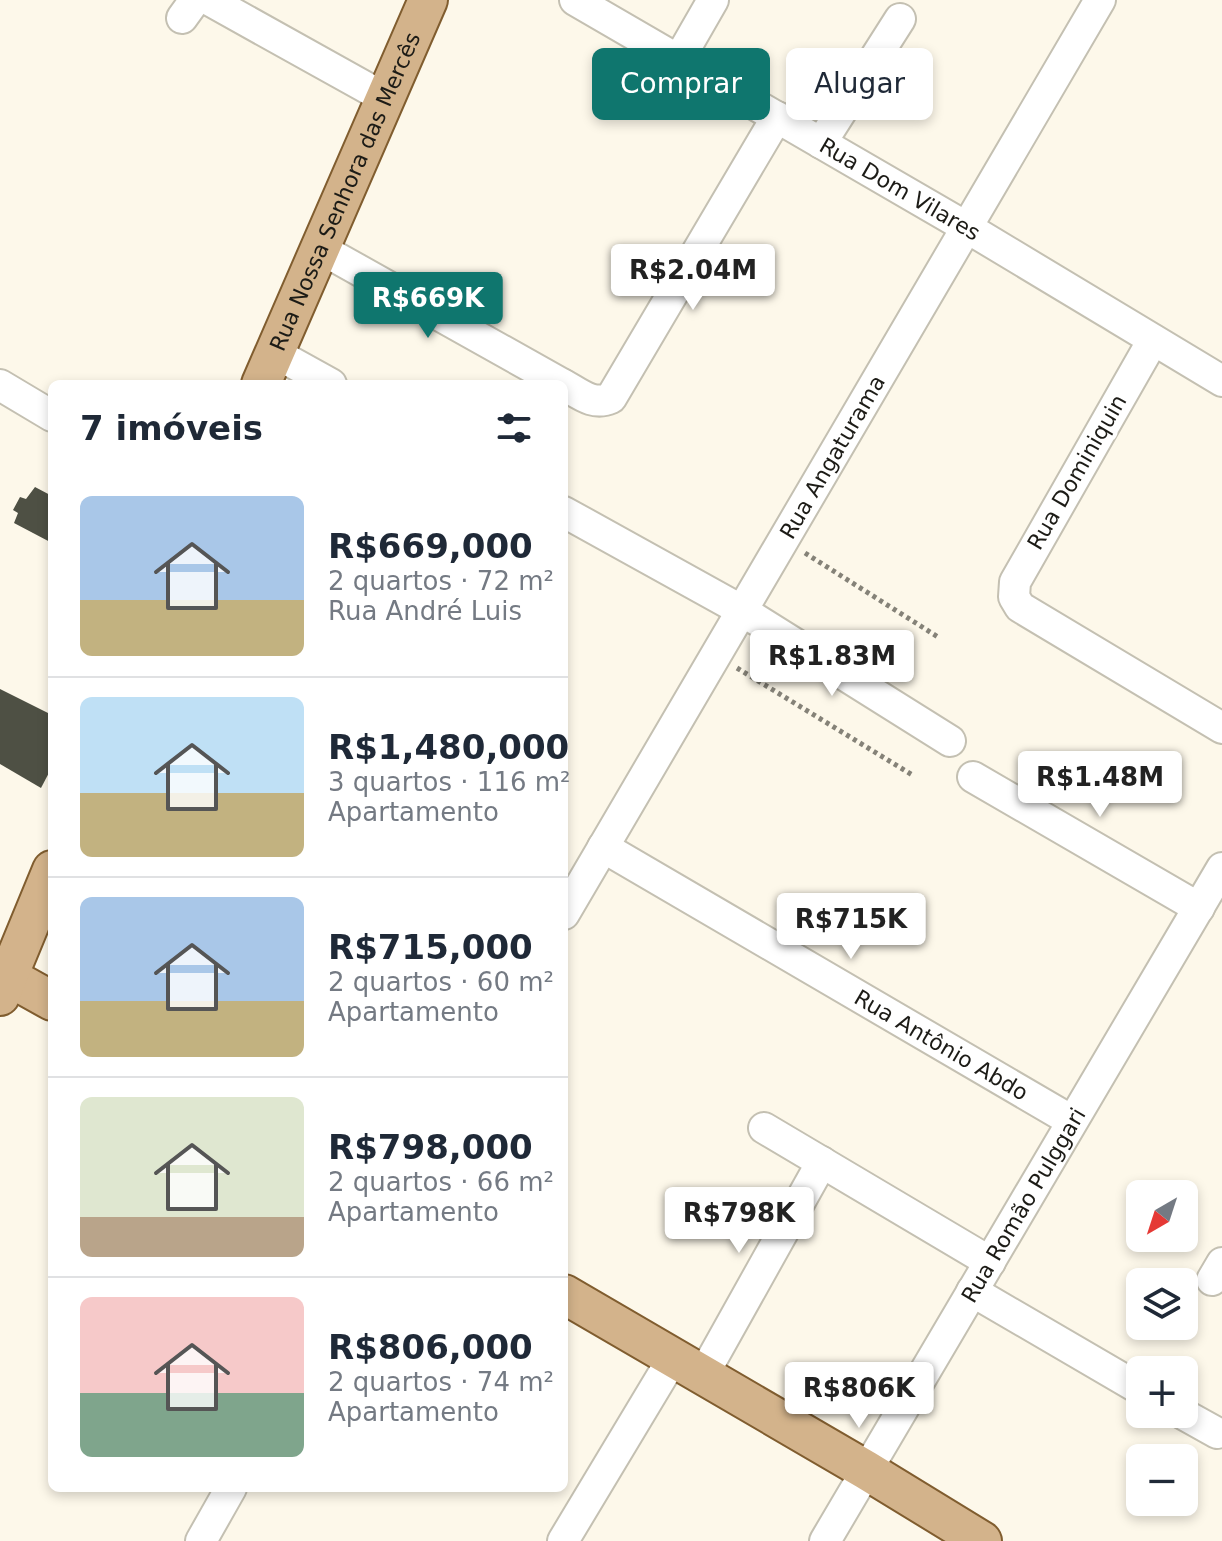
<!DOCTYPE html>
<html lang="pt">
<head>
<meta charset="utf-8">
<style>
  :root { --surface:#fff; --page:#f2f2f3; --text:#1f2937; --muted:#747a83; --line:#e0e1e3; --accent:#0f766e }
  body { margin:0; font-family:"DejaVu Sans",sans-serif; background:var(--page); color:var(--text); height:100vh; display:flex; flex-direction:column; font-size:30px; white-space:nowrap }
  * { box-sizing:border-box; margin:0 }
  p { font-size:26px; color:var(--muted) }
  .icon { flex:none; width:44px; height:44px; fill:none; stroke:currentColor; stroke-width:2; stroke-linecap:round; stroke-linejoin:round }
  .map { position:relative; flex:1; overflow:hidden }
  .panel { position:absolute; left:48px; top:380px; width:520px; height:1112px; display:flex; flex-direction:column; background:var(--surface); border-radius:12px; box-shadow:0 4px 12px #0003 }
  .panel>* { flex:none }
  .banner { position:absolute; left:592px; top:48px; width:510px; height:72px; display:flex; gap:16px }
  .needle { width:52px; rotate:219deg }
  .buttons { position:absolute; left:1126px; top:1180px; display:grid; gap:16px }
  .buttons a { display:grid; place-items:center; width:72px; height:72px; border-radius:12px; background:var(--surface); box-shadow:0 4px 12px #0003; font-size:40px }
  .price { position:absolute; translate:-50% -68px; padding:0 18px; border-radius:8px; background:#fff; color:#222; font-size:26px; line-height:52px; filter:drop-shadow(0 2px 4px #0008) }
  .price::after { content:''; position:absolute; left:50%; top:48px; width:24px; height:18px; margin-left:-12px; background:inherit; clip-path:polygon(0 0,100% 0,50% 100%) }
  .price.on { background:var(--accent); color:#fff }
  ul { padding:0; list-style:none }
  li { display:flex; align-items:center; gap:24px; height:200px; padding:0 32px }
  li+li { border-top:2px solid var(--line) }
  li span { display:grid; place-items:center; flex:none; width:224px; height:160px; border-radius:12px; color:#555 }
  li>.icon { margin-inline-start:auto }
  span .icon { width:96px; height:96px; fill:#fffc; stroke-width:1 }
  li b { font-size:34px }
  h2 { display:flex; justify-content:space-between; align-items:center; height:96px; padding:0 32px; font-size:34px }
  .pill { padding:0 28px; border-radius:12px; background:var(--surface); box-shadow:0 4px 12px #0003; font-size:28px; line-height:72px }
  .pill.on { background:var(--accent); color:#fff }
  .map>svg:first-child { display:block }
  .building { fill:#4e5044 }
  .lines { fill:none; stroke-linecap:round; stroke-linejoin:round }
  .minor-casing { stroke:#c4c0b2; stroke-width:34 }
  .major-casing { stroke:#805d2f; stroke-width:42 }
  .path { stroke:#858278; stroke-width:5; stroke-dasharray:4 4; stroke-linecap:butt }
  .minor { stroke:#fff; stroke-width:30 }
  .major { stroke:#d3b38b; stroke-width:38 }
  .labels { text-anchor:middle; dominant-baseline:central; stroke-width:8; stroke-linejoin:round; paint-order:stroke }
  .street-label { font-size:22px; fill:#1c1b16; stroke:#fff }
</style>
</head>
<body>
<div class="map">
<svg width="1222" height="1541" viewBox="0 0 1222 1541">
  <rect width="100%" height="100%" fill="#fdf8ea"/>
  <g class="building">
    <path d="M 35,487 L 52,496 L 52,543 L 14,523 L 18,513 L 13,510 L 20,497 L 26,499 Z"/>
    <path d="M 0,689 L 52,715 L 52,767 L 41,788 L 0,764 Z"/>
  </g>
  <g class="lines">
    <defs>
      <g id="minor">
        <path d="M 209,0 L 385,98"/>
        <path id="s1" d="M 575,0 L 966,227 L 1222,381"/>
        <path d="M 182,18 L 195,0"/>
        <path d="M 678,61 L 713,0"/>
        <path d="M 821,143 L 900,19"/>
        <path d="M 321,249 L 562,384"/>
        <path d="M 1153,340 L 1015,582 L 1014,597 L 1020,607 L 1222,728"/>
        <path d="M 275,353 L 331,384"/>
        <path d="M 0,385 L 52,416"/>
        <path d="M 564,385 C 580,394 593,406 611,398 L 777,117"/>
        <path d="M 564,512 L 741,610 L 950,741"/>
        <path d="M 973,777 L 1199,908"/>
        <path id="s2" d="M 603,847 L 1072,1121"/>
        <path id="s3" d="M 564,914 L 1100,0"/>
        <path d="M 764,1128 L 990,1262"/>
        <path d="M 1212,1280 L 1222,1263"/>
        <path d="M 972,1291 L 1140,1389"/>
        <path d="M 703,1375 L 822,1162"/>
        <path d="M 1183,1414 L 1217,1433"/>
        <path d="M 201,1541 L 231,1488"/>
        <path d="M 563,1541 L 673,1358"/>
        <path id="s4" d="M 825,1541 L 1222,868"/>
      </g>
      <g id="major">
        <path id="s5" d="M 261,384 L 428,0"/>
        <path d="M 0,972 L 52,1001"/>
        <path d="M 0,996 L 52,870"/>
        <path d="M 564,1294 L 866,1470 L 982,1541"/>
      </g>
    </defs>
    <use href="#minor" class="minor-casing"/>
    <use href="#major" class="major-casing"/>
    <g class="path">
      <path d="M 805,553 L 938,637"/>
      <path d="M 737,668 L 914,776"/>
    </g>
    <use href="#minor" class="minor"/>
    <use href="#major" class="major"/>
  </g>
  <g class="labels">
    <g class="street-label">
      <text stroke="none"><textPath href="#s1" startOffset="376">Rua Dom Vilares</textPath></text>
      <text stroke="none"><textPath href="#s5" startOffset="210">Rua Nossa Senhora das Mercês</textPath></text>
      <text stroke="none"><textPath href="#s3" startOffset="530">Rua Angaturama</textPath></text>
      <text transform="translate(1077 472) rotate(-60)">Rua Dominiquin</text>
      <text stroke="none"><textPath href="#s2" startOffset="392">Rua Antônio Abdo</textPath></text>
      <text stroke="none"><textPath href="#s4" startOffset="390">Rua Romão Pulggari</textPath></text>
    </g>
  </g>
</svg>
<div class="buttons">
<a><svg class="needle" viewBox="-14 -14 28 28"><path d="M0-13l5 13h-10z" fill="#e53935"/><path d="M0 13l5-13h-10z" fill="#747a83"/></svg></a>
<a><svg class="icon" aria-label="layers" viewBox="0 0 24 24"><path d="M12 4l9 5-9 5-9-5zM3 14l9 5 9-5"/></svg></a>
<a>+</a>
<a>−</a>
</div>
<b class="price" style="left:693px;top:312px">R$2.04M</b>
<b class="price on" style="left:428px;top:340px">R$669K</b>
<b class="price" style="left:832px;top:698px">R$1.83M</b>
<b class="price" style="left:1100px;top:819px">R$1.48M</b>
<b class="price" style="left:851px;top:961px">R$715K</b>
<b class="price" style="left:739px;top:1255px">R$798K</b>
<b class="price" style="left:859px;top:1430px">R$806K</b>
<div class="banner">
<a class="pill on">Comprar</a>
<a class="pill">Alugar</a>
</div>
<section class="panel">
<h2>7 imóveis<svg class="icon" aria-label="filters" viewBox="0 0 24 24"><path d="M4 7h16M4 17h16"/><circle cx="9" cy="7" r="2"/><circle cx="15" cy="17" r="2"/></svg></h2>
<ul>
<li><span style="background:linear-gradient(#a9c7e8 65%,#c2b280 0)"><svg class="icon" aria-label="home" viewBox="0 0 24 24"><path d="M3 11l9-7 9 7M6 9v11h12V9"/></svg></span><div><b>R$669,000</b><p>2 quartos · 72 m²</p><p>Rua André Luis</p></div></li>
<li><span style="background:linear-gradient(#bfe0f5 60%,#c2b280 0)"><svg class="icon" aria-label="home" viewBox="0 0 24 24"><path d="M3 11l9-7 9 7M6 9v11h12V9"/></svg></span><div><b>R$1,480,000</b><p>3 quartos · 116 m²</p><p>Apartamento</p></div></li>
<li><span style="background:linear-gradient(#a9c7e8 65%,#c2b280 0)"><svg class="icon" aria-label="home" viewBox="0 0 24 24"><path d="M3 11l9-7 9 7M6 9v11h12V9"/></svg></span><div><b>R$715,000</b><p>2 quartos · 60 m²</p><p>Apartamento</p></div></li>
<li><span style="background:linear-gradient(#dfe7d0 75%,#b9a48a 0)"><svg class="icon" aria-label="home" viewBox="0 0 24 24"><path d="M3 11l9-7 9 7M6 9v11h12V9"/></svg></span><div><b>R$798,000</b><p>2 quartos · 66 m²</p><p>Apartamento</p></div></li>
<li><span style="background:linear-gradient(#f6c9c9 60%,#7fa58c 0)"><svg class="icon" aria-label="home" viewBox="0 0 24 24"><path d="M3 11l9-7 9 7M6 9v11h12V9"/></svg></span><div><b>R$806,000</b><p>2 quartos · 74 m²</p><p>Apartamento</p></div></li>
</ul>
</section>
</div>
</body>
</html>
